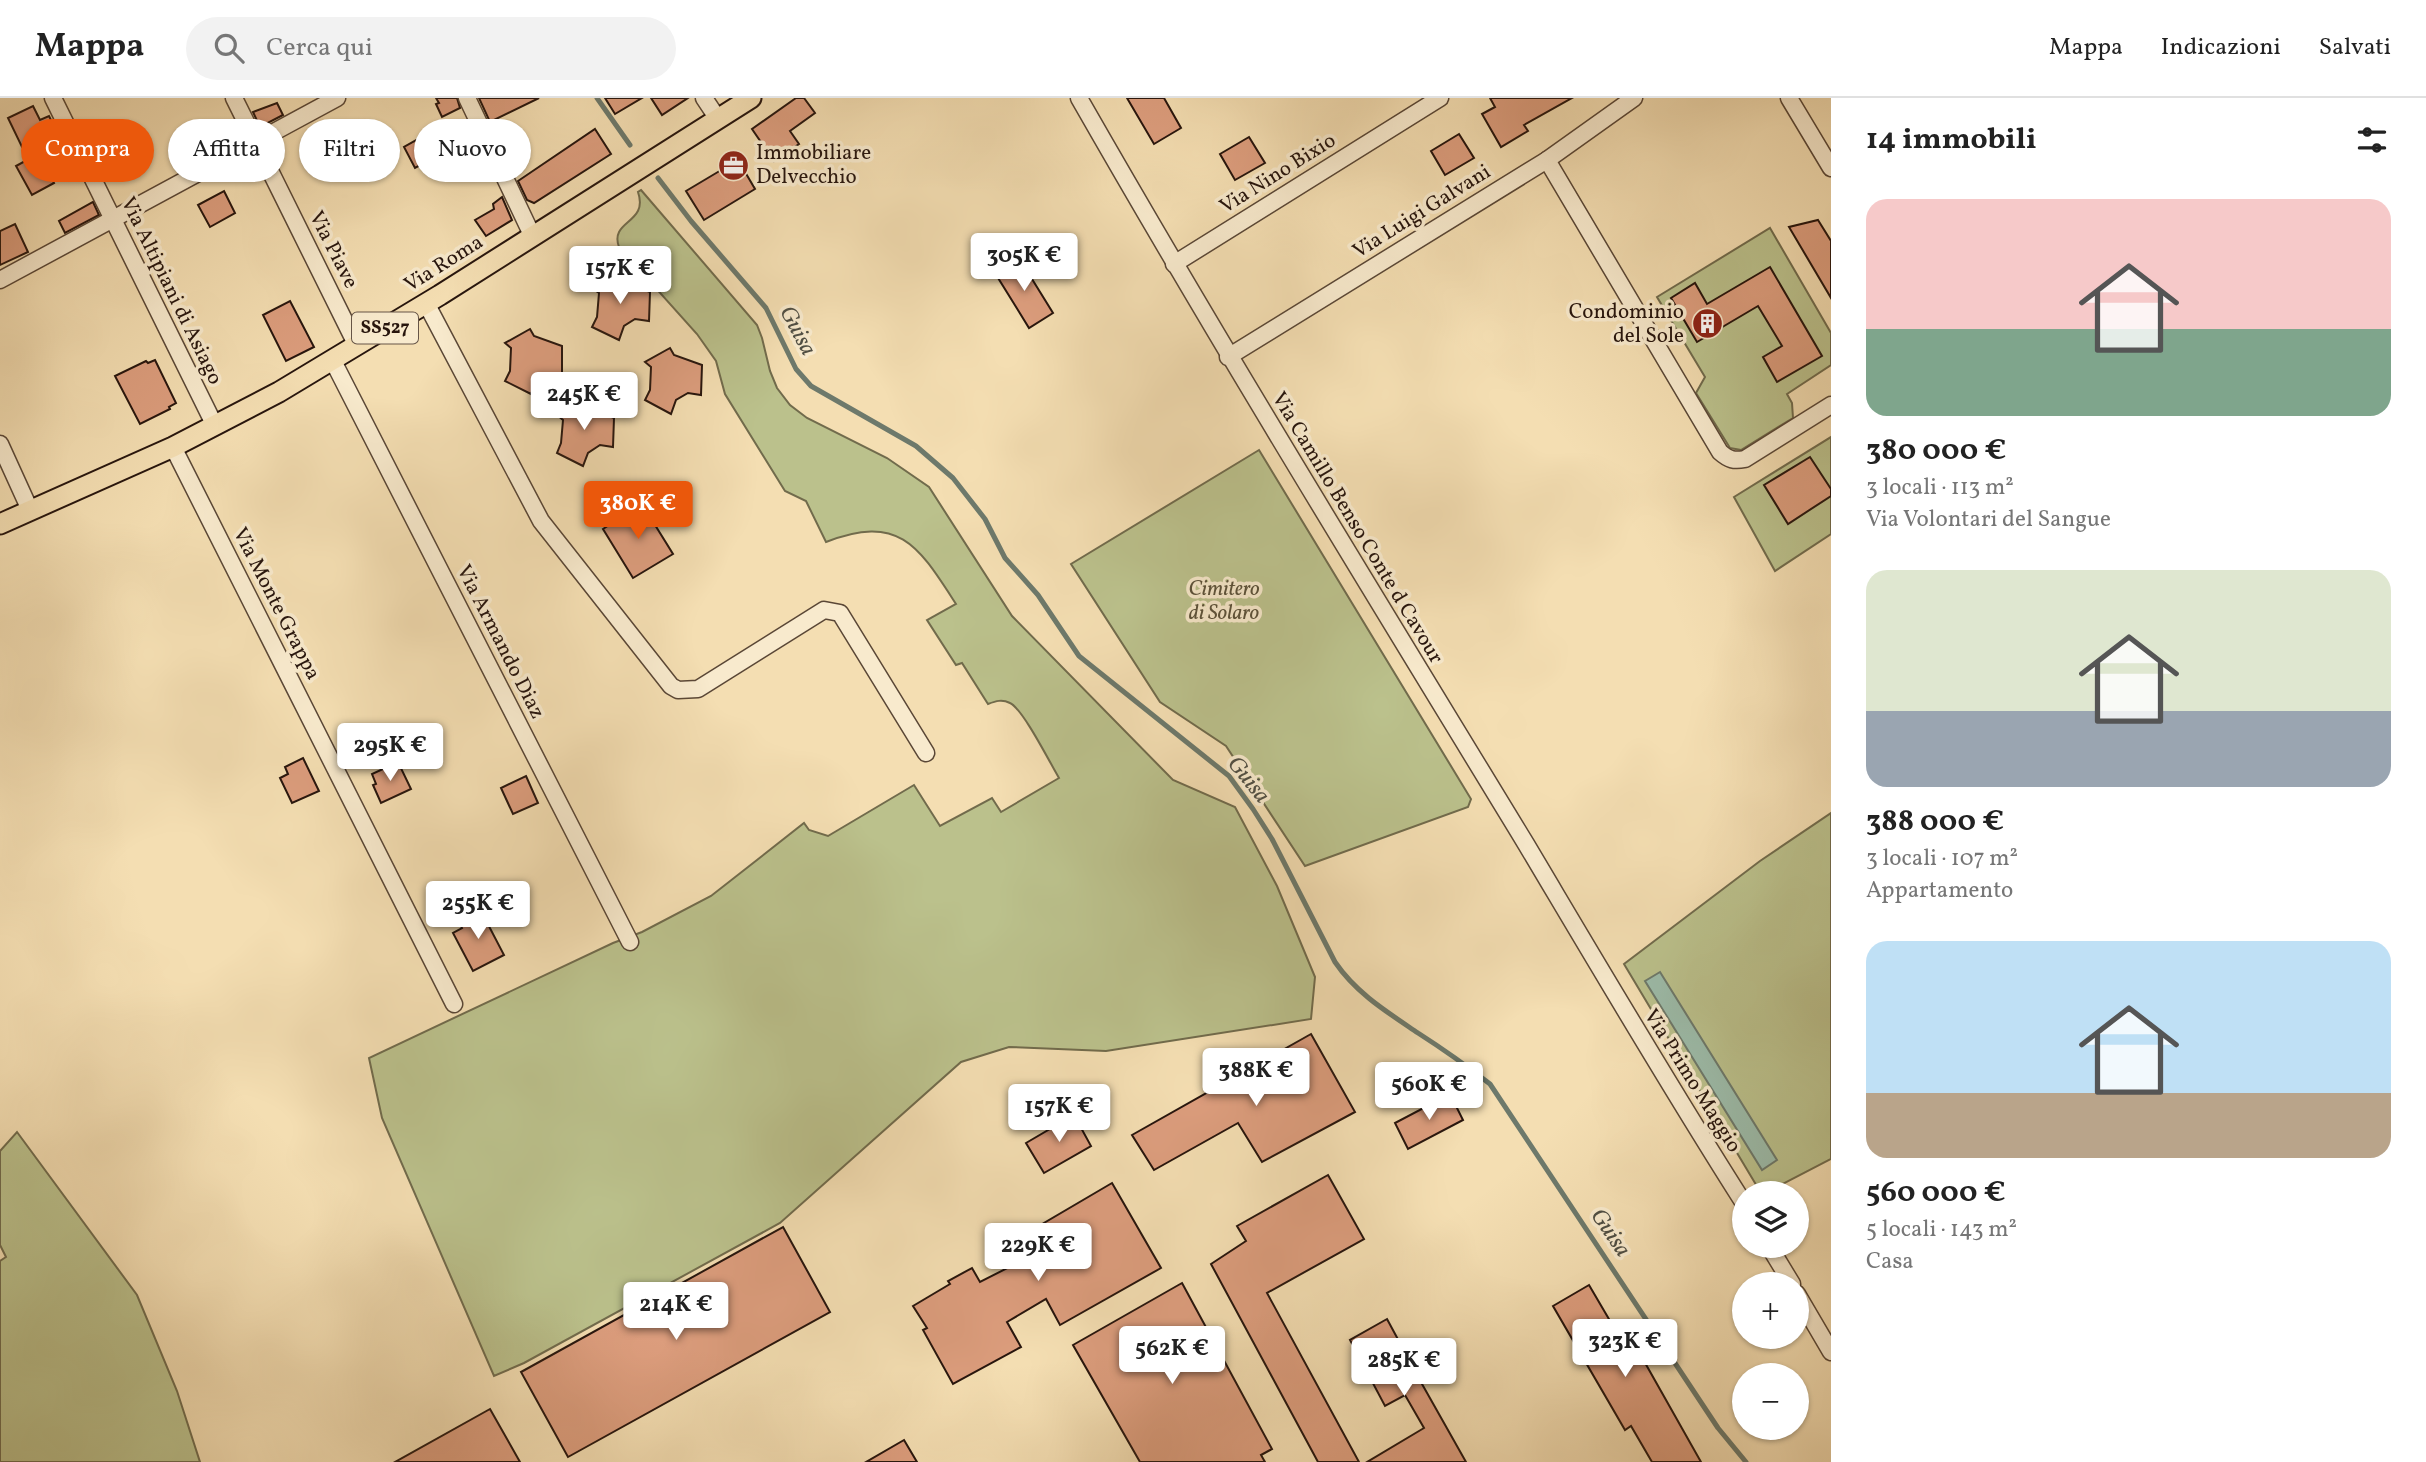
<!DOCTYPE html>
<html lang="it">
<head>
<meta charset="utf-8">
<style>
  :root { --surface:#fff; --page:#f2f2f2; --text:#222; --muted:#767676; --line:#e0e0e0; --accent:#ea580c }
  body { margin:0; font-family:Vollkorn,serif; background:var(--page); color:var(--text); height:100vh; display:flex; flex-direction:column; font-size:26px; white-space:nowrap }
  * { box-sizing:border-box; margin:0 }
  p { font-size:23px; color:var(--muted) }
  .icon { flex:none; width:38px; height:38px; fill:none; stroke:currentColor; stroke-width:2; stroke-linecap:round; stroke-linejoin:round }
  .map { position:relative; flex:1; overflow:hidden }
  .sheet { display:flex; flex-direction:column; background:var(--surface); width:595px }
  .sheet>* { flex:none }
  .hud { position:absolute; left:21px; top:21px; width:665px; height:63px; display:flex; gap:14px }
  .tools { position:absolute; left:1732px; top:1083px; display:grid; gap:14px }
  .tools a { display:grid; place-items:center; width:77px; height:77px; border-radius:50%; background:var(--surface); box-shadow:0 2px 5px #0004; font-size:35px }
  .price { position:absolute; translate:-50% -60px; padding:0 16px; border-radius:7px; background:#fff; color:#222; font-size:23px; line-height:46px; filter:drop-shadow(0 2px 4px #0008) }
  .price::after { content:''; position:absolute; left:50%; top:42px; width:21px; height:16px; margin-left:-10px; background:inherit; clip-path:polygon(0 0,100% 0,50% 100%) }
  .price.active { background:var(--accent); color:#fff }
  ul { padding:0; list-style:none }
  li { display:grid; align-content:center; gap:14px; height:371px; padding:0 35px }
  li span { display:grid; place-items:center; height:217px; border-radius:21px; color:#555 }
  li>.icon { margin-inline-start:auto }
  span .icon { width:126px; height:126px; fill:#fffc; stroke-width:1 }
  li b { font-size:30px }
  h2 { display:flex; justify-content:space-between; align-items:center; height:84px; padding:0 35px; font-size:30px }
  .chip { padding:0 24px; border-radius:32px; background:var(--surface); box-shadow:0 2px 5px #0004; font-size:24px; line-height:63px }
  .chip.active { background:var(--accent); color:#fff }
  header { display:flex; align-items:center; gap:42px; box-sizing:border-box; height:98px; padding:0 35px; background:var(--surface); border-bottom:2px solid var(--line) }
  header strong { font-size:33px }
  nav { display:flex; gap:38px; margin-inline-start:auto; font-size:24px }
  .search { width:490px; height:63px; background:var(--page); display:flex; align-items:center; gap:18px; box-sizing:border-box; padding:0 24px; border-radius:38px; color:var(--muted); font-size:26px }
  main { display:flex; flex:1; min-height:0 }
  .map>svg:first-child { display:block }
  .green { fill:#bbc18c; stroke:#716b4c; stroke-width:2 }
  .water { fill:#9cbcaa; stroke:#6d796b; stroke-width:2 }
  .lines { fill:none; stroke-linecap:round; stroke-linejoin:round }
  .stream { stroke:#6d796b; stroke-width:5 }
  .building { fill:#dc9d7d; stroke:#27150d; stroke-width:2 }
  .minor-casing { stroke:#5a4736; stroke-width:19 }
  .major-casing { stroke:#27150d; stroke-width:23 }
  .minor { stroke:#f8eacd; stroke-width:16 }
  .major { stroke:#f4deb2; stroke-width:19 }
  .labels { text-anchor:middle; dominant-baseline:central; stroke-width:7; stroke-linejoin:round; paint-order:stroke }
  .shield { fill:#f8eacd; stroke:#665547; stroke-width:2 }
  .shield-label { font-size:19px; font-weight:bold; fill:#27150d }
  .poi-label { font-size:21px; fill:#27150d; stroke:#f8eacd; text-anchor:start }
  .street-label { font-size:21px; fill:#27150d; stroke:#f8eacd }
  .park-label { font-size:21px; font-style:italic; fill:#5b5139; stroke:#f8eacd }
  .water-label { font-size:23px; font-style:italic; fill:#504f44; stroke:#f8eacd }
</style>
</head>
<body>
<header>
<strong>Mappa</strong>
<div class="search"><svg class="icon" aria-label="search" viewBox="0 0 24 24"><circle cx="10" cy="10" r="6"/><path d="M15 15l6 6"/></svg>Cerca qui</div>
<nav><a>Mappa</a><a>Indicazioni</a><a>Salvati</a></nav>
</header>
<main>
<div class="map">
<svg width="1831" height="1364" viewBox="0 0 1831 1364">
  <rect width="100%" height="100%" fill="#f4deb2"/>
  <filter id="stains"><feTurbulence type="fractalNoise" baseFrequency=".00286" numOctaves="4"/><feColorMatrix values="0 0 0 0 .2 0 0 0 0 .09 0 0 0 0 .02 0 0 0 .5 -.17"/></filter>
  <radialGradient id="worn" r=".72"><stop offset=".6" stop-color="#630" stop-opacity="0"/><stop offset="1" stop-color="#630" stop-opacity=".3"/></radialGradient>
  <g class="green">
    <path d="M 641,92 L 757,227 L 762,240 L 770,273 L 777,290 L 790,307 L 807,320 L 887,360 L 929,389 L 1012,518 L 1173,682 L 1235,709 L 1277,788 L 1315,879 L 1311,921 L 1106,953 L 1009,949 L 961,964 L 780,1125 L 524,1265 L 494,1278 L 382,1020 L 369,960 L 613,845 L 642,834 L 711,798 L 804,725 L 809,732 L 828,738 L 914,687 L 940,728 L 992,700 L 1001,714 L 1059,680 C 1050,665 1023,611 1010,605 C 1002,601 996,603 988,606 L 962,565 L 956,567 L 927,522 L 956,506 C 919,449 900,415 826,444 L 806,403 L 785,393 L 725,296 L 716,263 L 697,236 L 619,149 C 609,122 649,126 638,94 Z"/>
    <path d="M 1770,130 L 1831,235 L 1831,267 L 1787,296 L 1792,305 L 1793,320 L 1741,352 L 1730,350 L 1696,295 L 1705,279 L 1657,199 Z"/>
    <path d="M 1831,339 L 1831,436 L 1775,473 L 1734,399 Z"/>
    <path d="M 1259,352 L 1471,701 L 1468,709 L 1305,768 L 1226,648 L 1160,604 L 1071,466 Z"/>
    <path d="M 1831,715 L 1831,1061 L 1765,1095 L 1761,1095 L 1624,866 L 1760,763 Z"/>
    <path d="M 17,1034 L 137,1197 L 177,1293 L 200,1364 L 0,1364 L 0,1163 L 6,1159 L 0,1147 L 0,1053 Z"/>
  </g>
  <path class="water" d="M 1660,874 L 1777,1062 L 1762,1072 L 1645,883 Z"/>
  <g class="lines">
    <g class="stream">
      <path d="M 597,0 L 630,47"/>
      <path d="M 658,80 L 691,123 L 766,210 L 796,271 L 811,288 L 916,348 L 953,380 L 985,421 L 1005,460 L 1038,497 L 1079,558 L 1229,678 L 1253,711 L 1272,741 L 1335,864 C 1356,895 1387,914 1418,935 C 1443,951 1467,968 1490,986 L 1718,1330 L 1746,1364"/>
    </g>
  </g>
  <g class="building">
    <path d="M 436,0 L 457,0 L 460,10 L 442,19 L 436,6 L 439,5 Z"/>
    <path d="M 479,0 L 539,0 L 490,24 Z"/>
    <path d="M 605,0 L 642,0 L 615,16 Z"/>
    <path d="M 651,0 L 688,0 L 662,17 Z"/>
    <path d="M 796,0 L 804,0 L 815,15 L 790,33 L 799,46 L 774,63 L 752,31 Z"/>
    <path d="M 1127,0 L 1164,0 L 1181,30 L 1154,46 Z"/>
    <path d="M 1490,0 L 1572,0 L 1524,27 L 1528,33 L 1501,49 L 1482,16 L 1495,9 Z"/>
    <path d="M 277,5 L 283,17 L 260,29 L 253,14 Z"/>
    <path d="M 33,8 L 40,22 L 49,18 L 56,32 L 22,49 L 8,20 Z"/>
    <path d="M 438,30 L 451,55 L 428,68 L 426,64 L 415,70 L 404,49 Z"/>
    <path d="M 595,31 L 611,56 L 534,105 L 527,102 L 518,83 Z"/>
    <path d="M 1459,36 L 1474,60 L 1445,77 L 1431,53 Z"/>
    <path d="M 1249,39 L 1265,65 L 1235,82 L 1220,56 Z"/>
    <path d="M 38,56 L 54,85 L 32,97 L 16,68 Z"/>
    <path d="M 738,62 L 755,91 L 704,122 L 686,93 Z"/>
    <path d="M 224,93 L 235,115 L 210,129 L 198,107 Z"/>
    <path d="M 502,99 L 512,122 L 486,138 L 475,122 L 494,111 L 493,106 Z"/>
    <path d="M 93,104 L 99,117 L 65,135 L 59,123 Z"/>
    <path d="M 1818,122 L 1831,143 L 1831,200 L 1789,129 Z"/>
    <path d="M 15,126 L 28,154 L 0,167 L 0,133 Z"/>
    <path d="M 1019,160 L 1053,215 L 1029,230 L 995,175 Z"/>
    <path d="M 1770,169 L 1822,258 L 1777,284 L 1763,259 L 1782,248 L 1758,208 L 1697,244 L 1671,200 L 1695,185 L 1707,206 Z"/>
    <path d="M 617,176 L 621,183 L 650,194 L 649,223 L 635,221 L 624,228 L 619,242 L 592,229 L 597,219 L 599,195 L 593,191 Z"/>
    <path d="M 290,203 L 314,249 L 286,263 L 263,217 Z"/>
    <path d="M 530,231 L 534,238 L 562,248 L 562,278 L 548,276 L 536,283 L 531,296 L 505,283 L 510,273 L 511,250 L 505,245 Z"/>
    <path d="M 670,250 L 674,257 L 702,267 L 701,297 L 688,295 L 676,302 L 671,316 L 645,302 L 650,292 L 651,269 L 645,264 Z"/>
    <path d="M 155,262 L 176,305 L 169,309 L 170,311 L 140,326 L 115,278 L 146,263 L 148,265 Z"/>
    <path d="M 582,303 L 585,309 L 614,320 L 613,349 L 600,347 L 588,355 L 583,368 L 557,355 L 561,345 L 563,322 L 557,317 Z"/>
    <path d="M 1810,359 L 1831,391 L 1831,398 L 1788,426 L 1764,387 Z"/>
    <path d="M 642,406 L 673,456 L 633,480 L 603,431 Z"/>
    <path d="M 303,660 L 319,693 L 292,705 L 280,680 L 288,676 L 285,669 Z"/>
    <path d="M 398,664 L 411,691 L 381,705 L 373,687 L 376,686 L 372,676 Z"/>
    <path d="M 526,678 L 538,705 L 513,716 L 501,690 Z"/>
    <path d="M 480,811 L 504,857 L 473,873 L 453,835 L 462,830 L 458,822 Z"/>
    <path d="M 1311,936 L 1355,1014 L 1262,1064 L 1238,1025 L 1154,1072 L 1132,1037 Z"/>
    <path d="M 1450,996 L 1463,1022 L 1408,1051 L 1395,1025 Z"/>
    <path d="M 1074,1017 L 1091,1048 L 1044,1075 L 1026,1045 Z"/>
    <path d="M 1328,1077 L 1364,1141 L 1267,1195 L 1359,1364 L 1318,1364 L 1211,1166 L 1246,1143 L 1237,1128 Z"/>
    <path d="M 1112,1085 L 1161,1170 L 1060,1227 L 1046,1201 L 1007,1224 L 1021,1249 L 953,1286 L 923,1232 L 927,1230 L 913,1208 L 950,1186 L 948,1183 L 972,1170 L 980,1184 L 1025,1161 L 1015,1142 Z"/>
    <path d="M 783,1129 L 830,1214 L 568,1359 L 521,1274 Z"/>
    <path d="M 1182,1185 L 1272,1351 L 1261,1357 L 1265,1364 L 1140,1364 L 1073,1247 Z"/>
    <path d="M 1589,1187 L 1623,1245 L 1631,1240 L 1701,1364 L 1652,1364 L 1631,1328 L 1625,1332 L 1553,1208 Z"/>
    <path d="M 1387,1221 L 1422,1286 L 1466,1364 L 1367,1364 L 1424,1330 L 1405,1297 L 1385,1308 L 1350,1242 Z"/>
    <path d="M 490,1311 L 520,1364 L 395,1364 Z"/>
    <path d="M 904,1342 L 917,1364 L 866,1364 Z"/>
  </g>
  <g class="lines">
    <defs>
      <g id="minor">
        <path d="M 53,0 L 215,328"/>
        <path d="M 234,0 L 357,248"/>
        <path d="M 467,0 L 532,137"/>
        <path d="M 704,0 L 718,21"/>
        <path d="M 1079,0 C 1223,252 1375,498 1526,746 C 1598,867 1669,988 1745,1107"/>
        <path d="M 1789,0 L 1831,70"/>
        <path d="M 1547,62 L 1720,354 C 1729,362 1734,363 1745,361 L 1831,307"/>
        <path d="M 1174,166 L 1440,0"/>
        <path d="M 0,182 L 337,0"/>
        <path d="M 426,205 L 541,423 L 671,588 L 678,592 L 698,591 L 824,512 L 840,515 L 926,655"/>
        <path d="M 1228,259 L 1547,62 L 1634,0"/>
        <path d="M 333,263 L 630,844"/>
        <path d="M 0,346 L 30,412"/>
        <path d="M 173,349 L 454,906"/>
        <path d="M 1769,1148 L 1792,1186"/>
        <path d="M 1797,1196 L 1831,1254"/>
      </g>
      <path id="major" d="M 0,426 L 173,349 L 279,294 L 440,197 L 751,0"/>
    </defs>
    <use href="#minor" class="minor-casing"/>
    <use href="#major" class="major-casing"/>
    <use href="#minor" class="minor"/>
    <use href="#major" class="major"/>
  </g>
  <defs>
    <symbol id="office-disc" viewBox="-11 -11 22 22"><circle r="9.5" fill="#8f2418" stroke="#f8eacd"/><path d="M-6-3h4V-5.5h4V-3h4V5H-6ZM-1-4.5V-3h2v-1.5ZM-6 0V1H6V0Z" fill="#fff"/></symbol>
    <symbol id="building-disc" viewBox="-11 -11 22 22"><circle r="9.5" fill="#8f2418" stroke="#f8eacd"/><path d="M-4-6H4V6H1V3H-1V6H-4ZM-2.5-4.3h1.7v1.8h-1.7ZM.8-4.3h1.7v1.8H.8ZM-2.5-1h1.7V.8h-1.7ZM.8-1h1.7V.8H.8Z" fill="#fff"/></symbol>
  </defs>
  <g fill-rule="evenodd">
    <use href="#office-disc" x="716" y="50" width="35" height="35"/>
    <use href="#building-disc" x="1690" y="208" width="35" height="35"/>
  </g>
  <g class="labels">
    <rect class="shield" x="352" y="214.5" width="66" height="31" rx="5"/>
    <g class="shield-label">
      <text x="385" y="230">SS527</text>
    </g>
    <g class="poi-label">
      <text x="756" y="55">Immobiliare<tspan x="756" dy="24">Delvecchio</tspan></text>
      <text x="1684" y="214" text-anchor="end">Condominio<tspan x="1684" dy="24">del Sole</tspan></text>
    </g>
    <g class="street-label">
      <text transform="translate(1278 76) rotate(-32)">Via Nino Bixio</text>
      <text transform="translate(1422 114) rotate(-32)">Via Luigi Galvani</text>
      <text transform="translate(333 152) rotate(63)">Via Piave</text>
      <text transform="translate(444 166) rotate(-32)">Via Roma</text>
      <text transform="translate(171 193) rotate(64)">Via Altipiani di Asiago</text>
      <text transform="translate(1357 430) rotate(59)">Via Camillo Benso Conte d Cavour</text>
      <text transform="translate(276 506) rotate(63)">Via Monte Grappa</text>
      <text transform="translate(500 544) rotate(63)">Via Armando Diaz</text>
      <text transform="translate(1692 983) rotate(58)">Via Primo Maggio</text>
    </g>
    <g class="park-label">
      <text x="1224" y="491">Cimitero<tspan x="1224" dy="24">di Solaro</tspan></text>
    </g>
    <g class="water-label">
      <text transform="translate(797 233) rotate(62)">Guisa</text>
      <text transform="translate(1248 682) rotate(51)">Guisa</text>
      <text transform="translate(1610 1135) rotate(56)">Guisa</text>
    </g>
  </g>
  <rect width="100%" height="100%" filter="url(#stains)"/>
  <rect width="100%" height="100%" fill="url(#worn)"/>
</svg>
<div class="tools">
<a><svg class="icon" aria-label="layers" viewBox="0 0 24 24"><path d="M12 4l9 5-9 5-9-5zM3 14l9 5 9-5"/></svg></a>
<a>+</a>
<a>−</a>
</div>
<b class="price" style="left:1024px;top:195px">305K €</b>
<b class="price" style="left:620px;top:208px">157K €</b>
<b class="price" style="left:584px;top:334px">245K €</b>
<b class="price active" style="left:638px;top:443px">380K €</b>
<b class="price" style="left:390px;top:685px">295K €</b>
<b class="price" style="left:478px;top:843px">255K €</b>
<b class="price" style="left:1256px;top:1010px">388K €</b>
<b class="price" style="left:1429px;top:1024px">560K €</b>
<b class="price" style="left:1059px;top:1046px">157K €</b>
<b class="price" style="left:1038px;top:1185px">229K €</b>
<b class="price" style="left:676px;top:1244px">214K €</b>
<b class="price" style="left:1625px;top:1281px">323K €</b>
<b class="price" style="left:1172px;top:1288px">562K €</b>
<b class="price" style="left:1404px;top:1300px">285K €</b>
<div class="hud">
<a class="chip active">Compra</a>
<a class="chip">Affitta</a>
<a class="chip">Filtri</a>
<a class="chip">Nuovo</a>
</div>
</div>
<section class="sheet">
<h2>14 immobili<svg class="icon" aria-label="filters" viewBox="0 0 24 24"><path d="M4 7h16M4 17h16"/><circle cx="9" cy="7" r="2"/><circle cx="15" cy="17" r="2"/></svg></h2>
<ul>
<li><span style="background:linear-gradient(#f6c9c9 60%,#7fa58c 0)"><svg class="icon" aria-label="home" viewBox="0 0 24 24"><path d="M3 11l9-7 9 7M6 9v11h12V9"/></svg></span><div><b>380 000 €</b><p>3 locali · 113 m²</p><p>Via Volontari del Sangue</p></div></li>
<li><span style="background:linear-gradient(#dfe7d0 65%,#9aa5b1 0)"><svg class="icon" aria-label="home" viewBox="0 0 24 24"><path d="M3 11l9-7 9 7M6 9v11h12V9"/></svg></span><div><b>388 000 €</b><p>3 locali · 107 m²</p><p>Appartamento</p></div></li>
<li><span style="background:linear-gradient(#bfe0f5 70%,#b9a48a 0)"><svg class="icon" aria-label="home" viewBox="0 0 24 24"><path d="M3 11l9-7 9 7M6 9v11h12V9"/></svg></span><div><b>560 000 €</b><p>5 locali · 143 m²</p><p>Casa</p></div></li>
</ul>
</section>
</main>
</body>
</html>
